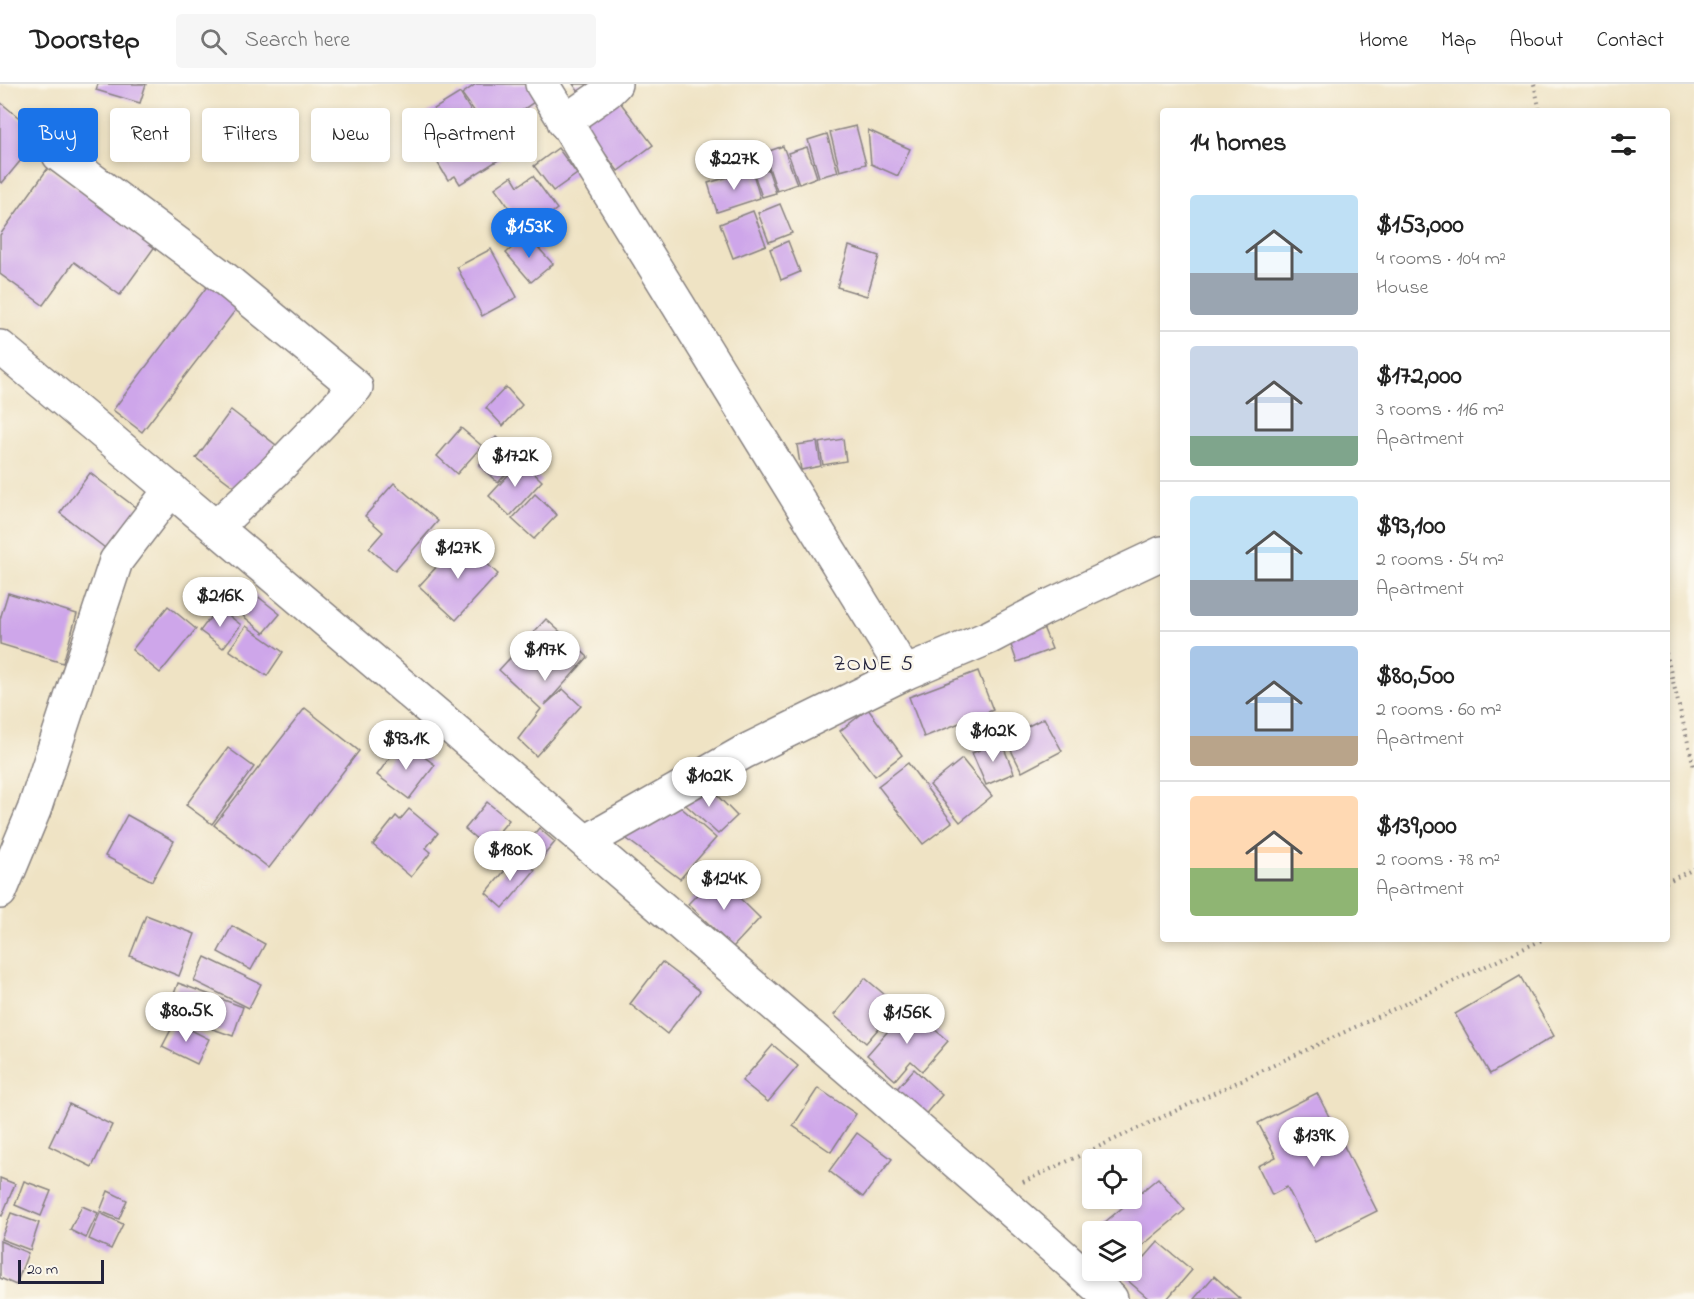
<!DOCTYPE html>
<html lang="en">
<head>
<meta charset="utf-8">
<style>
  :root { --surface:#fff; --page:#f6f6f6; --text:#222; --muted:#767676; --line:#e0e0e0; --accent:#1a73e8 }
  body { margin:0; font-family:"Indie Flower",sans-serif; background:var(--page); color:var(--text); height:100vh; display:flex; flex-direction:column; font-size:22px; white-space:nowrap }
  * { box-sizing:border-box; margin:0 }
  p { font-size:20px; color:var(--muted) }
  .icon { flex:none; width:33px; height:33px; fill:none; stroke:currentColor; stroke-width:2; stroke-linecap:round; stroke-linejoin:round }
  .map { position:relative; flex:1; overflow:hidden }
  .drawer { position:absolute; left:1160px; top:24px; width:510px; height:834px; display:flex; flex-direction:column; background:var(--surface); border-radius:6px; box-shadow:0 3px 9px #0003 }
  .drawer>* { flex:none }
  .hud { position:absolute; left:18px; top:24px; width:570px; height:54px; display:flex; gap:12px }
  .controls { position:absolute; left:1082px; top:1065px; display:grid; gap:12px }
  .controls a { display:grid; place-items:center; width:60px; height:60px; border-radius:6px; background:var(--surface); box-shadow:0 3px 9px #0003; font-size:30px }
  .scale { position:absolute; left:18px; bottom:15px; width:86px; box-sizing:border-box; padding-left:6px; border:3px solid #22223b; border-top:0; font-size:16px; line-height:21px; white-space:nowrap; color:#22223b; -webkit-text-stroke:4px #fbf7ec; paint-order:stroke }
  .price { position:absolute; translate:-50% -51px; padding:0 14px; border-radius:21px; background:#fff; color:#222; font-size:20px; line-height:39px; filter:drop-shadow(0 2px 3px #0008) }
  .price::after { content:''; position:absolute; left:50%; top:36px; width:18px; height:14px; margin-left:-9px; background:inherit; clip-path:polygon(0 0,100% 0,50% 100%) }
  .price.on { background:var(--accent); color:#fff }
  ul { padding:0; list-style:none }
  li { display:flex; align-items:center; gap:18px; height:150px; padding:0 30px }
  li+li { border-top:2px solid var(--line) }
  li span { display:grid; place-items:center; flex:none; width:168px; height:120px; border-radius:6px; color:#555 }
  li>.icon { margin-inline-start:auto }
  span .icon { width:72px; height:72px; fill:#fffc; stroke-width:1 }
  li b { font-size:26px }
  h2 { display:flex; justify-content:space-between; align-items:center; height:72px; padding:0 30px; font-size:26px }
  .chip { padding:0 21px; border-radius:6px; background:var(--surface); box-shadow:0 3px 9px #0003; font-size:21px; line-height:54px }
  .chip.on { background:var(--accent); color:#fff }
  header { display:flex; align-items:center; gap:36px; box-sizing:border-box; height:84px; padding:0 30px; background:var(--surface); border-bottom:2px solid var(--line) }
  header strong { font-size:28px }
  nav { display:flex; gap:33px; margin-inline-start:auto; font-size:21px }
  .search { width:420px; height:54px; background:var(--page); display:flex; align-items:center; gap:15px; box-sizing:border-box; padding:0 21px; border-radius:6px; color:var(--muted); font-size:22px }
  .map>svg:first-child { display:block }
  .building { fill:#cea6ea }
  .lines { fill:none; stroke-linecap:round; stroke-linejoin:round }
  .minor-casing { stroke:#888280; stroke-width:36 }
  .path { stroke:#888280; stroke-width:4; stroke-dasharray:1.5 4.5; stroke-linecap:butt }
  .minor { stroke:#fff; stroke-width:33 }
  .labels { text-anchor:middle; dominant-baseline:central; stroke-width:5; stroke-linejoin:round; paint-order:stroke }
  .neighbourhood-label { font-size:22px; letter-spacing:1.5px; fill:#22223b; stroke:#fbf7ec }
</style>
</head>
<body>
<header>
<strong>Doorstep</strong>
<div class="search"><svg class="icon" aria-label="search" viewBox="0 0 24 24"><circle cx="10" cy="10" r="6"/><path d="M15 15l6 6"/></svg>Search here</div>
<nav><a>Home</a><a>Map</a><a>About</a><a>Contact</a></nav>
</header>
<div class="map">
<svg width="1694" height="1215" viewBox="0 0 1694 1215">
  <rect width="100%" height="100%" fill="#fbf7ec"/>
  <filter id="ink" filterUnits="userSpaceOnUse"><feTurbulence type="fractalNoise" baseFrequency=".0167" numOctaves="2"/><feDisplacementMap in="SourceGraphic" scale="12" xChannelSelector="R" yChannelSelector="G"/><feConvolveMatrix kernelMatrix="1 2 1 2 8 2 1 2 1" color-interpolation-filters="sRGB"/></filter>
  <filter id="wash" filterUnits="userSpaceOnUse"><feTurbulence type="fractalNoise" baseFrequency=".008" numOctaves="4" result="noise"/><feDisplacementMap in="SourceGraphic" scale="24" xChannelSelector="R" yChannelSelector="G"/><feGaussianBlur stdDeviation="1.35" result="paint"/><feColorMatrix in="noise" values="0 0 0 0 0 0 0 0 0 0 0 0 0 0 0 0 0 1.4 0 .05"/><feComposite in="paint" operator="in"/></filter>
  <g filter="url(#wash)">
    <rect width="100%" height="100%" fill="#efe3c4"/>
    <g id="blocks">
      <g class="building">
        <path d="M 98,0 L 146,0 L 140,19 L 96,6 Z"/>
        <path d="M 476,0 L 531,0 L 541,13 L 490,49 L 462,10 Z"/>
        <path d="M 573,0 L 604,0 L 584,15 Z"/>
        <path d="M 460,9 L 500,75 L 460,100 L 455,92 L 448,96 L 413,38 Z"/>
        <path d="M 613,9 L 653,61 L 618,87 L 579,35 Z"/>
        <path d="M 0,18 L 41,52 L 2,99 L 0,98 Z"/>
        <path d="M 856,42 L 866,80 L 840,87 L 830,48 Z"/>
        <path d="M 868,46 L 910,65 L 898,92 L 871,80 Z"/>
        <path d="M 827,50 L 838,88 L 819,93 L 808,56 Z"/>
        <path d="M 783,62 L 797,100 L 777,107 L 764,69 Z"/>
        <path d="M 807,63 L 817,93 L 799,100 L 788,69 Z"/>
        <path d="M 558,64 L 577,90 L 553,107 L 534,82 Z"/>
        <path d="M 48,84 L 156,161 L 120,211 L 74,178 L 43,221 L 0,190 L 0,151 Z"/>
        <path d="M 768,85 L 776,109 L 762,113 L 754,90 Z"/>
        <path d="M 752,86 L 760,114 L 717,128 L 708,99 Z"/>
        <path d="M 512,92 L 518,102 L 533,92 L 557,125 L 526,147 L 495,104 Z"/>
        <path d="M 780,120 L 792,149 L 769,158 L 758,129 Z"/>
        <path d="M 753,127 L 766,161 L 733,174 L 720,140 Z"/>
        <path d="M 527,151 L 553,180 L 531,198 L 506,169 Z"/>
        <path d="M 788,157 L 800,188 L 781,196 L 770,165 Z"/>
        <path d="M 849,162 L 879,172 L 867,212 L 837,203 Z"/>
        <path d="M 491,165 L 517,213 L 482,232 L 457,183 Z"/>
        <path d="M 212,196 L 241,219 L 142,348 L 113,326 Z"/>
        <path d="M 506,303 L 522,321 L 503,342 L 486,324 Z"/>
        <path d="M 231,326 L 276,361 L 241,408 L 196,374 Z"/>
        <path d="M 461,344 L 482,362 L 457,390 L 437,372 Z"/>
        <path d="M 496,353 L 519,375 L 498,399 L 479,381 L 491,368 L 487,363 Z"/>
        <path d="M 843,355 L 846,377 L 823,381 L 819,359 Z"/>
        <path d="M 817,358 L 821,382 L 801,386 L 797,361 Z"/>
        <path d="M 521,377 L 542,397 L 510,432 L 489,412 Z"/>
        <path d="M 90,389 L 139,426 L 109,467 L 60,429 Z"/>
        <path d="M 394,399 L 438,437 L 395,487 L 369,464 L 383,448 L 365,432 Z"/>
        <path d="M 535,410 L 557,431 L 534,455 L 512,435 Z"/>
        <path d="M 461,456 L 498,490 L 456,536 L 419,502 Z"/>
        <path d="M 241,499 L 280,530 L 264,549 L 226,518 Z"/>
        <path d="M 8,509 L 77,530 L 63,579 L 0,560 L 0,535 Z"/>
        <path d="M 168,522 L 196,545 L 160,589 L 132,566 Z"/>
        <path d="M 218,523 L 241,541 L 223,564 L 200,547 Z"/>
        <path d="M 546,535 L 588,573 L 545,621 L 563,605 L 581,622 L 536,672 L 518,655 L 541,625 L 499,586 Z"/>
        <path d="M 1041,538 L 1052,565 L 1017,578 L 1007,550 Z"/>
        <path d="M 246,542 L 283,568 L 267,592 L 229,566 Z"/>
        <path d="M 978,587 L 993,626 L 924,653 L 909,613 Z"/>
        <path d="M 305,624 L 359,667 L 269,784 L 214,741 Z"/>
        <path d="M 868,625 L 902,671 L 875,692 L 840,647 Z"/>
        <path d="M 1044,634 L 1062,667 L 1022,688 L 1005,654 Z"/>
        <path d="M 1001,657 L 1014,689 L 986,701 L 972,669 Z"/>
        <path d="M 411,663 L 435,681 L 409,715 L 377,691 L 396,665 L 405,671 Z"/>
        <path d="M 228,664 L 254,683 L 212,740 L 186,721 Z"/>
        <path d="M 962,675 L 992,712 L 960,738 L 930,701 Z"/>
        <path d="M 908,679 L 952,738 L 923,760 L 878,702 Z"/>
        <path d="M 706,700 L 737,732 L 718,750 L 679,715 Z"/>
        <path d="M 670,714 L 716,754 L 680,795 L 623,752 Z"/>
        <path d="M 487,718 L 509,736 L 486,763 L 465,745 Z"/>
        <path d="M 409,725 L 438,749 L 426,764 L 431,768 L 411,793 L 373,761 L 396,732 L 400,736 Z"/>
        <path d="M 127,731 L 174,757 L 152,797 L 105,772 Z"/>
        <path d="M 539,744 L 555,758 L 536,781 L 520,767 Z"/>
        <path d="M 518,771 L 535,786 L 503,824 L 486,809 Z"/>
        <path d="M 716,791 L 760,834 L 733,863 L 688,820 Z"/>
        <path d="M 146,831 L 195,850 L 179,892 L 130,872 Z"/>
        <path d="M 232,842 L 265,860 L 251,886 L 218,868 Z"/>
        <path d="M 205,873 L 261,900 L 249,924 L 194,897 Z"/>
        <path d="M 662,878 L 700,907 L 667,950 L 630,920 Z"/>
        <path d="M 1520,892 L 1554,952 L 1490,990 L 1455,930 Z"/>
        <path d="M 865,894 L 898,922 L 866,959 L 834,931 Z"/>
        <path d="M 178,899 L 243,923 L 233,952 L 167,929 Z"/>
        <path d="M 909,923 L 948,957 L 922,987 L 911,977 L 895,996 L 867,971 Z"/>
        <path d="M 175,938 L 209,955 L 197,980 L 162,963 Z"/>
        <path d="M 773,961 L 798,982 L 768,1018 L 742,997 Z"/>
        <path d="M 914,985 L 942,1011 L 922,1034 L 894,1008 Z"/>
        <path d="M 818,1004 L 856,1030 L 831,1068 L 793,1042 Z"/>
        <path d="M 1317,1009 L 1377,1127 L 1315,1158 L 1287,1103 L 1272,1111 L 1258,1082 L 1276,1073 L 1258,1039 Z"/>
        <path d="M 69,1020 L 112,1041 L 92,1083 L 49,1062 Z"/>
        <path d="M 857,1049 L 892,1075 L 863,1113 L 829,1087 Z"/>
        <path d="M 0,1094 L 15,1100 L 2,1132 L 0,1131 Z"/>
        <path d="M 1158,1094 L 1185,1126 L 1131,1171 L 1131,1148 L 1093,1148 Z"/>
        <path d="M 24,1097 L 51,1107 L 41,1132 L 15,1121 Z"/>
        <path d="M 108,1107 L 127,1116 L 119,1135 L 100,1127 Z"/>
        <path d="M 82,1122 L 98,1129 L 86,1154 L 70,1146 Z"/>
        <path d="M 11,1129 L 39,1139 L 30,1166 L 1,1155 Z"/>
        <path d="M 100,1129 L 123,1140 L 111,1165 L 89,1155 Z"/>
        <path d="M 0,1157 L 28,1169 L 16,1201 L 0,1194 Z"/>
        <path d="M 1158,1158 L 1192,1186 L 1167,1215 L 1149,1215 L 1126,1195 Z"/>
        <path d="M 1214,1192 L 1240,1215 L 1194,1215 Z"/>
      </g>
    </g>
  </g>
  <g filter="url(#ink)">
    <use href="#blocks" fill-opacity="0" stroke="#888280" stroke-width="1.5"/>
    <g class="lines">
      <defs>
        <g id="minor">
          <path d="M 542,0 L 905,589"/>
          <path d="M 564,38 L 607,8 L 615,0"/>
          <path d="M 59,71 L 225,195 L 356,303 L 275,387 L 216,443"/>
          <path d="M 0,263 C 230,454 458,648 684,843 C 827,966 971,1089 1111,1215"/>
          <path d="M 586,758 L 744,668 L 905,589 L 990,553 L 1043,525 L 1162,469"/>
          <path d="M 0,808 L 34,726 L 116,477 L 171,405"/>
        </g>
      </defs>
      <use href="#minor" class="minor-casing"/>
      <g class="path">
        <path d="M 1534,0 L 1540,27"/>
        <path d="M 1666,569 L 1694,683"/>
        <path d="M 1666,798 L 1694,785"/>
        <path d="M 1023,1098 L 1544,855"/>
      </g>
      <use href="#minor" class="minor"/>
    </g>
  </g>
  <g class="labels">
    <g class="neighbourhood-label">
      <text x="874" y="581">ZONE 5</text>
    </g>
  </g>
</svg>
<div class="controls">
<a><svg class="icon" aria-label="locate" viewBox="0 0 24 24"><circle cx="12" cy="12" r="6"/><path d="M12 2v4M12 18v4M2 12h4M18 12h4"/></svg></a>
<a><svg class="icon" aria-label="layers" viewBox="0 0 24 24"><path d="M12 4l9 5-9 5-9-5zM3 14l9 5 9-5"/></svg></a>
</div>
<div class="scale">20 m</div>
<b class="price" style="left:734px;top:107px">$227K</b>
<b class="price on" style="left:529px;top:175px">$153K</b>
<b class="price" style="left:515px;top:404px">$172K</b>
<b class="price" style="left:458px;top:496px">$127K</b>
<b class="price" style="left:220px;top:544px">$216K</b>
<b class="price" style="left:545px;top:598px">$197K</b>
<b class="price" style="left:993px;top:679px">$102K</b>
<b class="price" style="left:406px;top:687px">$93.1K</b>
<b class="price" style="left:709px;top:724px">$102K</b>
<b class="price" style="left:510px;top:798px">$180K</b>
<b class="price" style="left:724px;top:827px">$124K</b>
<b class="price" style="left:186px;top:959px">$80.5K</b>
<b class="price" style="left:907px;top:961px">$156K</b>
<b class="price" style="left:1314px;top:1084px">$139K</b>
<div class="hud">
<a class="chip on">Buy</a>
<a class="chip">Rent</a>
<a class="chip">Filters</a>
<a class="chip">New</a>
<a class="chip">Apartment</a>
</div>
<section class="drawer">
<h2>14 homes<svg class="icon" aria-label="filters" viewBox="0 0 24 24"><path d="M4 7h16M4 17h16"/><circle cx="9" cy="7" r="2"/><circle cx="15" cy="17" r="2"/></svg></h2>
<ul>
<li><span style="background:linear-gradient(#bfe0f5 65%,#9aa5b1 0)"><svg class="icon" aria-label="home" viewBox="0 0 24 24"><path d="M3 11l9-7 9 7M6 9v11h12V9"/></svg></span><div><b>$153,000</b><p>4 rooms · 104 m²</p><p>House</p></div></li>
<li><span style="background:linear-gradient(#c9d6e8 75%,#7fa58c 0)"><svg class="icon" aria-label="home" viewBox="0 0 24 24"><path d="M3 11l9-7 9 7M6 9v11h12V9"/></svg></span><div><b>$172,000</b><p>3 rooms · 116 m²</p><p>Apartment</p></div></li>
<li><span style="background:linear-gradient(#bfe0f5 70%,#9aa5b1 0)"><svg class="icon" aria-label="home" viewBox="0 0 24 24"><path d="M3 11l9-7 9 7M6 9v11h12V9"/></svg></span><div><b>$93,100</b><p>2 rooms · 54 m²</p><p>Apartment</p></div></li>
<li><span style="background:linear-gradient(#a9c7e8 75%,#b9a48a 0)"><svg class="icon" aria-label="home" viewBox="0 0 24 24"><path d="M3 11l9-7 9 7M6 9v11h12V9"/></svg></span><div><b>$80,500</b><p>2 rooms · 60 m²</p><p>Apartment</p></div></li>
<li><span style="background:linear-gradient(#ffd9b3 60%,#8fb573 0)"><svg class="icon" aria-label="home" viewBox="0 0 24 24"><path d="M3 11l9-7 9 7M6 9v11h12V9"/></svg></span><div><b>$139,000</b><p>2 rooms · 78 m²</p><p>Apartment</p></div></li>
</ul>
</section>
</div>
</body>
</html>
